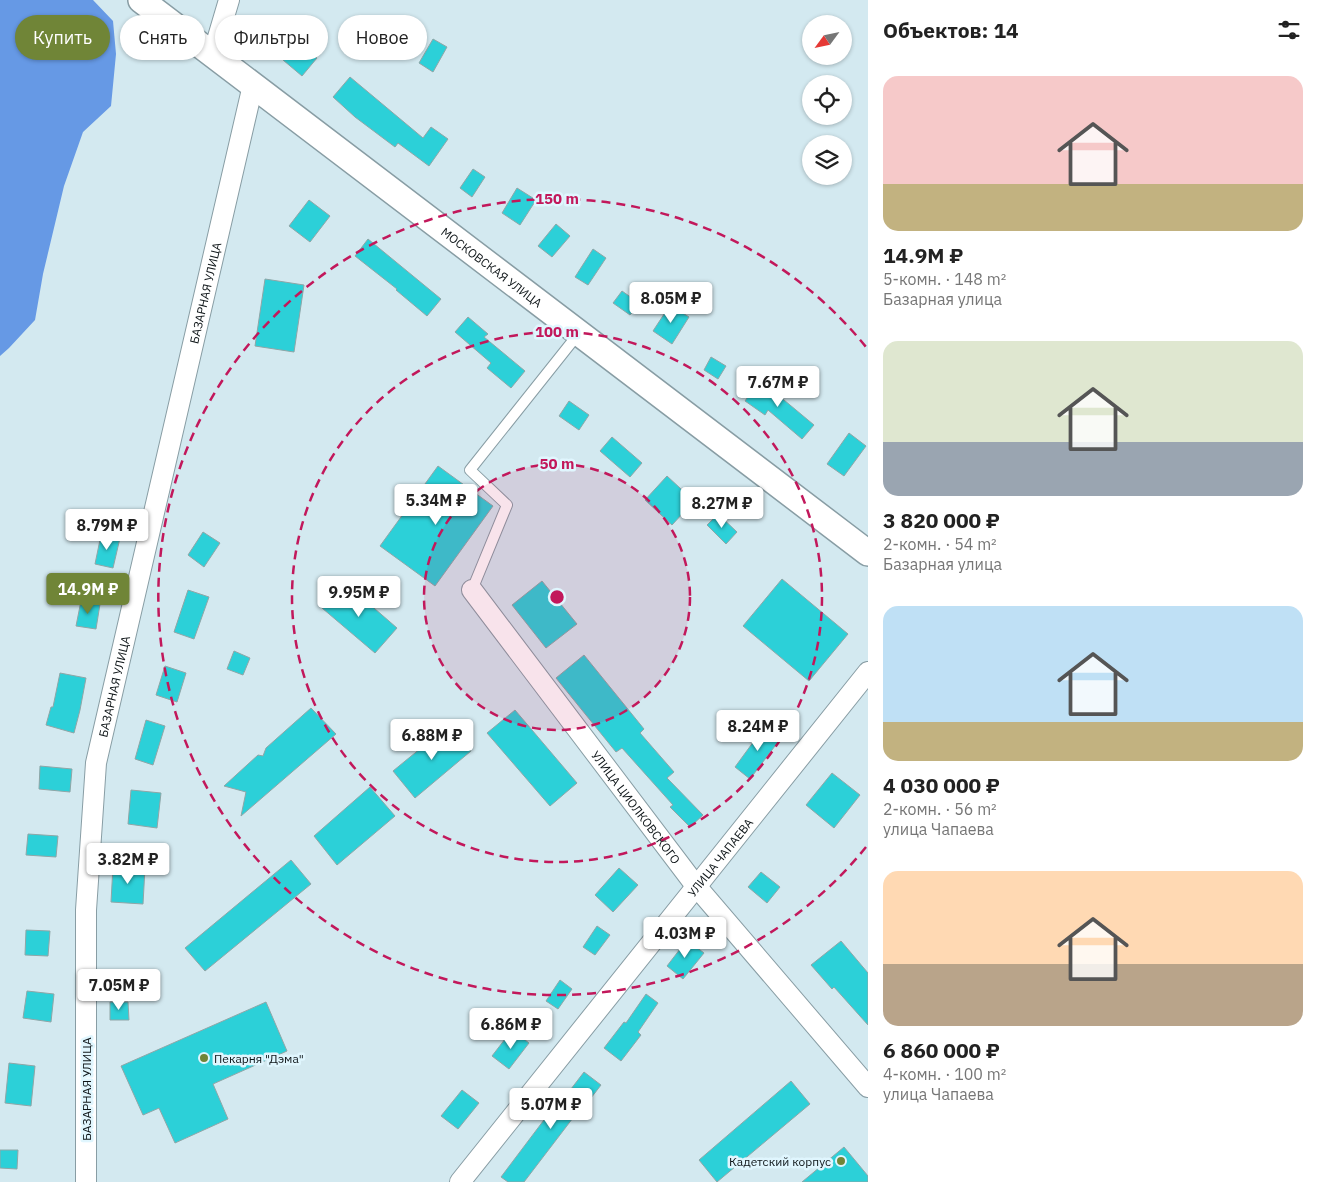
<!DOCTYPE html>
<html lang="ru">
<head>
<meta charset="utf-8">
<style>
  :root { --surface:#fff; --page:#f6f6f6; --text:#222; --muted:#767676; --accent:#708537 }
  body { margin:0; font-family:"IBM Plex Sans",sans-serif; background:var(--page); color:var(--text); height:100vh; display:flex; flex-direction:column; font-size:19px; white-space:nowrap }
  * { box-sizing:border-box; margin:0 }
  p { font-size:16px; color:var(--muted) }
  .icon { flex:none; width:28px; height:28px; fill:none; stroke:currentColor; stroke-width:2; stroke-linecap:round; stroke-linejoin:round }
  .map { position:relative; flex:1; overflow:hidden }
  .side { display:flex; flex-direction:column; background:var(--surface); width:450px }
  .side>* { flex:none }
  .hud { position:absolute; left:15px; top:15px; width:475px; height:45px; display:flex; gap:10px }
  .needle { width:32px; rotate:237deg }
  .controls { position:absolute; left:802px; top:15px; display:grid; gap:10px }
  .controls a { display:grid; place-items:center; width:50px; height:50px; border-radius:50%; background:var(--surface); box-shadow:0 1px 4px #0004; font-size:25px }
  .price { position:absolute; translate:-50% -42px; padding:0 11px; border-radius:5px; background:#fff; color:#222; font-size:16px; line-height:32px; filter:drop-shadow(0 1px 2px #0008) }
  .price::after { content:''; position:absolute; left:50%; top:30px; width:15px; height:11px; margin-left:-8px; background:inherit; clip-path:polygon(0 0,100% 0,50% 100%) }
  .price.on { background:var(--accent); color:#fff }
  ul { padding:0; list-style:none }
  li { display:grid; align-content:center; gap:10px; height:265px; padding:0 15px }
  li span { display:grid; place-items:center; height:155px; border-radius:15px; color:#555 }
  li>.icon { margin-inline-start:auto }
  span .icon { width:90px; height:90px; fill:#fffc; stroke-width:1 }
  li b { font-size:21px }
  h2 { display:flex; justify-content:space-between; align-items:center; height:60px; padding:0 15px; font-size:21px }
  .tag { padding:0 18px; border-radius:22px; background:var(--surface); box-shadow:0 1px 4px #0004; font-size:18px; line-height:45px }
  .tag.on { background:var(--accent); color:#fff }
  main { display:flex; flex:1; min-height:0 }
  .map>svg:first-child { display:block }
  .water { fill:#6699e5 }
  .building { fill:#2cd0d8; stroke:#8fa6a7 }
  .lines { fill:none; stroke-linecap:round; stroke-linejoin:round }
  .service-casing { stroke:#889da4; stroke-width:12 }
  .minor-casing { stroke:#889da4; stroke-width:22 }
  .tertiary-casing { stroke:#889da4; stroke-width:28 }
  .service { stroke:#fff; stroke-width:10 }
  .minor { stroke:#fff; stroke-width:20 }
  .tertiary { stroke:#fff; stroke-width:25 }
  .ring { fill:none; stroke:#c2185b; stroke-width:2.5; stroke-dasharray:9 6 }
  .poi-dot { fill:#708537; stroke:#e0f6fe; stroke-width:2 }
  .labels { text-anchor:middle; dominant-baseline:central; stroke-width:5; stroke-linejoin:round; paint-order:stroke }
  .street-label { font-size:12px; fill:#0d1417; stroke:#e0f6fe }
  .poi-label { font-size:12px; fill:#0d1417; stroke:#e0f6fe; text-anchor:start }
  .centre { fill:#c2185b; stroke:#e0f6fe; stroke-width:2.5 }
  .ring-label { font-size:15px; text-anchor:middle; font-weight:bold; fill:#c2185b; stroke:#e0f6fe; stroke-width:5; stroke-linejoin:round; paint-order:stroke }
</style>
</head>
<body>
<main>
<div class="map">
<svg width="868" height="1182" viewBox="0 0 868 1182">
  <rect width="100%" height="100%" fill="#d3e9f0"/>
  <path class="water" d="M 0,0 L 93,0 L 113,21 L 116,54 L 111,106 L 83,132 L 64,186 L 43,274 L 35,320 L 9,348 L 0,356 Z"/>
  <g class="building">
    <path d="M 433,39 L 447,47 L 433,72 L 419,63 Z"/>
    <path d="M 298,42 L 317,58 L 302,76 L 283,60 Z"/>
    <path d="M 350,77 L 423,138 L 431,127 L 448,139 L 429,166 L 398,143 L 395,147 L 355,117 L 333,97 Z"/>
    <path d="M 473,169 L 485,177 L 472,197 L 460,188 Z"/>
    <path d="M 517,188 L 536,200 L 520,225 L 502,213 Z"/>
    <path d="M 309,200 L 330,216 L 310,242 L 289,226 Z"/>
    <path d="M 556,224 L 570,236 L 552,257 L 538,246 Z"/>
    <path d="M 368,239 L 441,299 L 427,316 L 396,290 L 397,289 L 355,256 Z"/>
    <path d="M 593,249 L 606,258 L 588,285 L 575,277 Z"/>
    <path d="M 265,279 L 304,285 L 294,352 L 255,346 Z"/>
    <path d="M 622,291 L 639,303 L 630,315 L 613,303 Z"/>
    <path d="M 670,305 L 689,317 L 672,344 L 653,331 Z"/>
    <path d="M 468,317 L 488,334 L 484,337 L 525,371 L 511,388 L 487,368 L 491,363 L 455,332 Z"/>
    <path d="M 711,357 L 726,366 L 718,379 L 704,370 Z"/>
    <path d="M 760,379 L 780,393 L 778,395 L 814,425 L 802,439 L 768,410 L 765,415 L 745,401 Z"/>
    <path d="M 569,401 L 589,415 L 579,430 L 559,416 Z"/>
    <path d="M 849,433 L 866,446 L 844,476 L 827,464 Z"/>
    <path d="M 612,437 L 642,463 L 630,477 L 600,451 Z"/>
    <path d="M 438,466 L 493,506 L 435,586 L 380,546 Z"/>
    <path d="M 667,476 L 694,501 L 672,525 L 645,500 Z"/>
    <path d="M 718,514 L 737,532 L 726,544 L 707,525 Z"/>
    <path d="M 203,532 L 220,543 L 204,567 L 188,555 Z"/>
    <path d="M 101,535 L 120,538 L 113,568 L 95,564 Z"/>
    <path d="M 782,579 L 848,634 L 809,681 L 743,626 Z"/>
    <path d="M 542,581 L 577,624 L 546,648 L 512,605 Z"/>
    <path d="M 344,582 L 397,628 L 375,653 L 322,608 Z"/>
    <path d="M 188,590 L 209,597 L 194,639 L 174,632 Z"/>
    <path d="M 81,601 L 100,604 L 96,629 L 76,626 Z"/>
    <path d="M 234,651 L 250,658 L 243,675 L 227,669 Z"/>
    <path d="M 584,655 L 644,729 L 640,733 L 674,772 L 667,778 L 703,815 L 690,827 L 670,807 L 673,805 L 622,748 L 616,752 L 556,678 Z"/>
    <path d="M 165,666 L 186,673 L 177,702 L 156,695 Z"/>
    <path d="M 60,673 L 86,678 L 80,710 L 74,733 L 46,725 L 51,707 L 53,707 Z"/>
    <path d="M 311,708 L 336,734 L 241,816 L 246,792 L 224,786 L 258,755 L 263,756 L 266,748 Z"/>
    <path d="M 515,710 L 577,783 L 550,806 L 487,733 Z"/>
    <path d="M 146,720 L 165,726 L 153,765 L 135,759 Z"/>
    <path d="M 449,725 L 471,751 L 415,798 L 393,771 Z"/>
    <path d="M 765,726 L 781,738 L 750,779 L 735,767 Z"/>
    <path d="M 40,766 L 72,769 L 70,792 L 39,789 Z"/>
    <path d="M 832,773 L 860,795 L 834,828 L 806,805 Z"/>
    <path d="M 370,787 L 395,816 L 337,865 L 314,836 Z"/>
    <path d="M 131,790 L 161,793 L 157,828 L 128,824 Z"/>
    <path d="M 28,834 L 58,836 L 56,857 L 26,855 Z"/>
    <path d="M 291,860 L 311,884 L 205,971 L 185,948 Z"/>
    <path d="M 113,866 L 145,868 L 143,904 L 111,902 Z"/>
    <path d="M 619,868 L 638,885 L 613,912 L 595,895 Z"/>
    <path d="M 761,872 L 780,887 L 767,903 L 748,887 Z"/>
    <path d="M 597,926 L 610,935 L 595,955 L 583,947 Z"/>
    <path d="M 26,930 L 50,931 L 48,956 L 25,955 Z"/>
    <path d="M 687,940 L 704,953 L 683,979 L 667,966 Z"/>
    <path d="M 841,941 L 868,973 L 868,1025 L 834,987 L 832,989 L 811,965 Z"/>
    <path d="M 560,980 L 572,989 L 558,1009 L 546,1001 Z"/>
    <path d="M 27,991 L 54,994 L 51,1022 L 23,1018 Z"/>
    <path d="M 646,994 L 658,1003 L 638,1032 L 641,1035 L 621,1061 L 604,1048 L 624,1022 L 626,1023 Z"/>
    <path d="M 110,1002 L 128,1002 L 129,1020 L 110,1020 Z"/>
    <path d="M 266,1002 L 287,1051 L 213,1084 L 228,1119 L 175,1143 L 159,1108 L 143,1115 L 121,1066 Z"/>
    <path d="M 512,1030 L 529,1043 L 509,1069 L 492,1056 Z"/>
    <path d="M 9,1063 L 35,1066 L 31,1106 L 5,1103 Z"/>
    <path d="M 584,1072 L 601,1085 L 581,1111 L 579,1110 L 524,1182 L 508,1182 L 501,1177 L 556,1104 L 558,1106 Z"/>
    <path d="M 791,1081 L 810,1104 L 717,1182 L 699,1160 Z"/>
    <path d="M 462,1090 L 479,1103 L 458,1129 L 441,1116 Z"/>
    <path d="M 844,1147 L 868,1176 L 868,1182 L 802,1182 Z"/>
    <path d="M 0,1150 L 18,1150 L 17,1169 L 0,1168 Z"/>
  </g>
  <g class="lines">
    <defs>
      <path id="service" d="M 472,590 L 507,505 L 470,470 L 579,333"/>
      <g id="minor">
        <path d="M 213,54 L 229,0"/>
        <path id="s1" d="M 472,590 L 696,886 L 868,1087"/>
        <path id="s2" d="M 86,1182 L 86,910 L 96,763 L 253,85"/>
        <path id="s3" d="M 460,1182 L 868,672"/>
      </g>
      <g id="tertiary">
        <path id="s4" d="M 141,0 L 868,553"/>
      </g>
    </defs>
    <use href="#service" class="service-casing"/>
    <use href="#minor" class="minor-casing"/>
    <use href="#tertiary" class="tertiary-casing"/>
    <use href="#service" class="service"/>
    <use href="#minor" class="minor"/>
    <use href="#tertiary" class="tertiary"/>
  </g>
  <circle cx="557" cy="597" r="133" fill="#c2185b" fill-opacity=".12"/>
  <g class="ring">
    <circle cx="557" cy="597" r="133"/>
    <circle cx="557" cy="597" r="265"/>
    <path d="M866 847A398 398 0 1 1 866 347"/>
  </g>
  <g class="poi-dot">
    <circle cx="204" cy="1058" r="5"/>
    <circle cx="841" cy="1161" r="5"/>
  </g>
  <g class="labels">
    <g class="street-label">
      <text stroke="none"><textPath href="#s4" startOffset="441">МОСКОВСКАЯ УЛИЦА</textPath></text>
      <text stroke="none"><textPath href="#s2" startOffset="902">БАЗАРНАЯ УЛИЦА</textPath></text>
      <text stroke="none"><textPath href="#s2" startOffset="498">БАЗАРНАЯ УЛИЦА</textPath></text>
      <text stroke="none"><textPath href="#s1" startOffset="272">УЛИЦА ЦИОЛКОВСКОГО</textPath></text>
      <text stroke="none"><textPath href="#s3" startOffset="416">УЛИЦА ЧАПАЕВА</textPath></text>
      <text transform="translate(86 1089) rotate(-90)">БАЗАРНАЯ УЛИЦА</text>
    </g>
    <g class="poi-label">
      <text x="214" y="1058">Пекарня "Дэма"</text>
      <text x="831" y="1161" text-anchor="end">Кадетский корпус</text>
    </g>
  </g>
  <circle cx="557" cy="597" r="8" class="centre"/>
  <g class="ring-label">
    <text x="557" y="204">150 m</text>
    <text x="557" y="337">100 m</text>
    <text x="557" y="469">50 m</text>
  </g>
</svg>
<div class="controls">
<a><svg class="needle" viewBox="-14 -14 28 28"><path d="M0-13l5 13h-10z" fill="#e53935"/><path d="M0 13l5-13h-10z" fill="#767676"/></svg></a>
<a><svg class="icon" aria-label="locate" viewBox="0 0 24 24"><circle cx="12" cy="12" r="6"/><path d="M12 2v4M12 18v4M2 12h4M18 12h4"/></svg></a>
<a><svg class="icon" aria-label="layers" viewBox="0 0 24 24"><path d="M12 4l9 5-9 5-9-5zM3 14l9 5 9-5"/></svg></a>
</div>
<b class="price" style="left:671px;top:324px">8.05M ₽</b>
<b class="price" style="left:778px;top:408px">7.67M ₽</b>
<b class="price" style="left:436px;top:526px">5.34M ₽</b>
<b class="price" style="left:722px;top:529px">8.27M ₽</b>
<b class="price" style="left:107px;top:551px">8.79M ₽</b>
<b class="price on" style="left:88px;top:615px">14.9M ₽</b>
<b class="price" style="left:359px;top:618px">9.95M ₽</b>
<b class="price" style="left:758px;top:752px">8.24M ₽</b>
<b class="price" style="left:432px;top:761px">6.88M ₽</b>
<b class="price" style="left:128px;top:885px">3.82M ₽</b>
<b class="price" style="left:685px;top:959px">4.03M ₽</b>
<b class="price" style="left:119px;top:1011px">7.05M ₽</b>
<b class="price" style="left:511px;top:1050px">6.86M ₽</b>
<b class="price" style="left:551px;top:1130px">5.07M ₽</b>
<div class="hud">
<a class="tag on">Купить</a>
<a class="tag">Снять</a>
<a class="tag">Фильтры</a>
<a class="tag">Новое</a>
</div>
</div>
<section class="side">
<h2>Объектов: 14<svg class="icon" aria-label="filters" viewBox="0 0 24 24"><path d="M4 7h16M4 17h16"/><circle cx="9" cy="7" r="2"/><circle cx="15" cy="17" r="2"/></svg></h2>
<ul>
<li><span style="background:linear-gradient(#f6c9c9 70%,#c2b280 0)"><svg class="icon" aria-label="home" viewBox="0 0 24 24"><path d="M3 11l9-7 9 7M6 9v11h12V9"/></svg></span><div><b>14.9M ₽</b><p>5-комн. · 148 m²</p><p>Базарная улица</p></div></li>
<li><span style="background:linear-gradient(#dfe7d0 65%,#9aa5b1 0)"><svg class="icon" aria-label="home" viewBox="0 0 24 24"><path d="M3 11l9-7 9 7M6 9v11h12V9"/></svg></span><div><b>3 820 000 ₽</b><p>2-комн. · 54 m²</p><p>Базарная улица</p></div></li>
<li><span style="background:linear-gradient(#bfe0f5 75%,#c2b280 0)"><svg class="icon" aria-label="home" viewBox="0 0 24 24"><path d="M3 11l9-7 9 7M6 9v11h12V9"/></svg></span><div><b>4 030 000 ₽</b><p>2-комн. · 56 m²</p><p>улица Чапаева</p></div></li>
<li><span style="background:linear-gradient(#ffd9b3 60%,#b9a48a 0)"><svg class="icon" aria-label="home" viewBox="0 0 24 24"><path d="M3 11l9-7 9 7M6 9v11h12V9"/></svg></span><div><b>6 860 000 ₽</b><p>4-комн. · 100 m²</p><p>улица Чапаева</p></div></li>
</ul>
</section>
</main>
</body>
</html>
